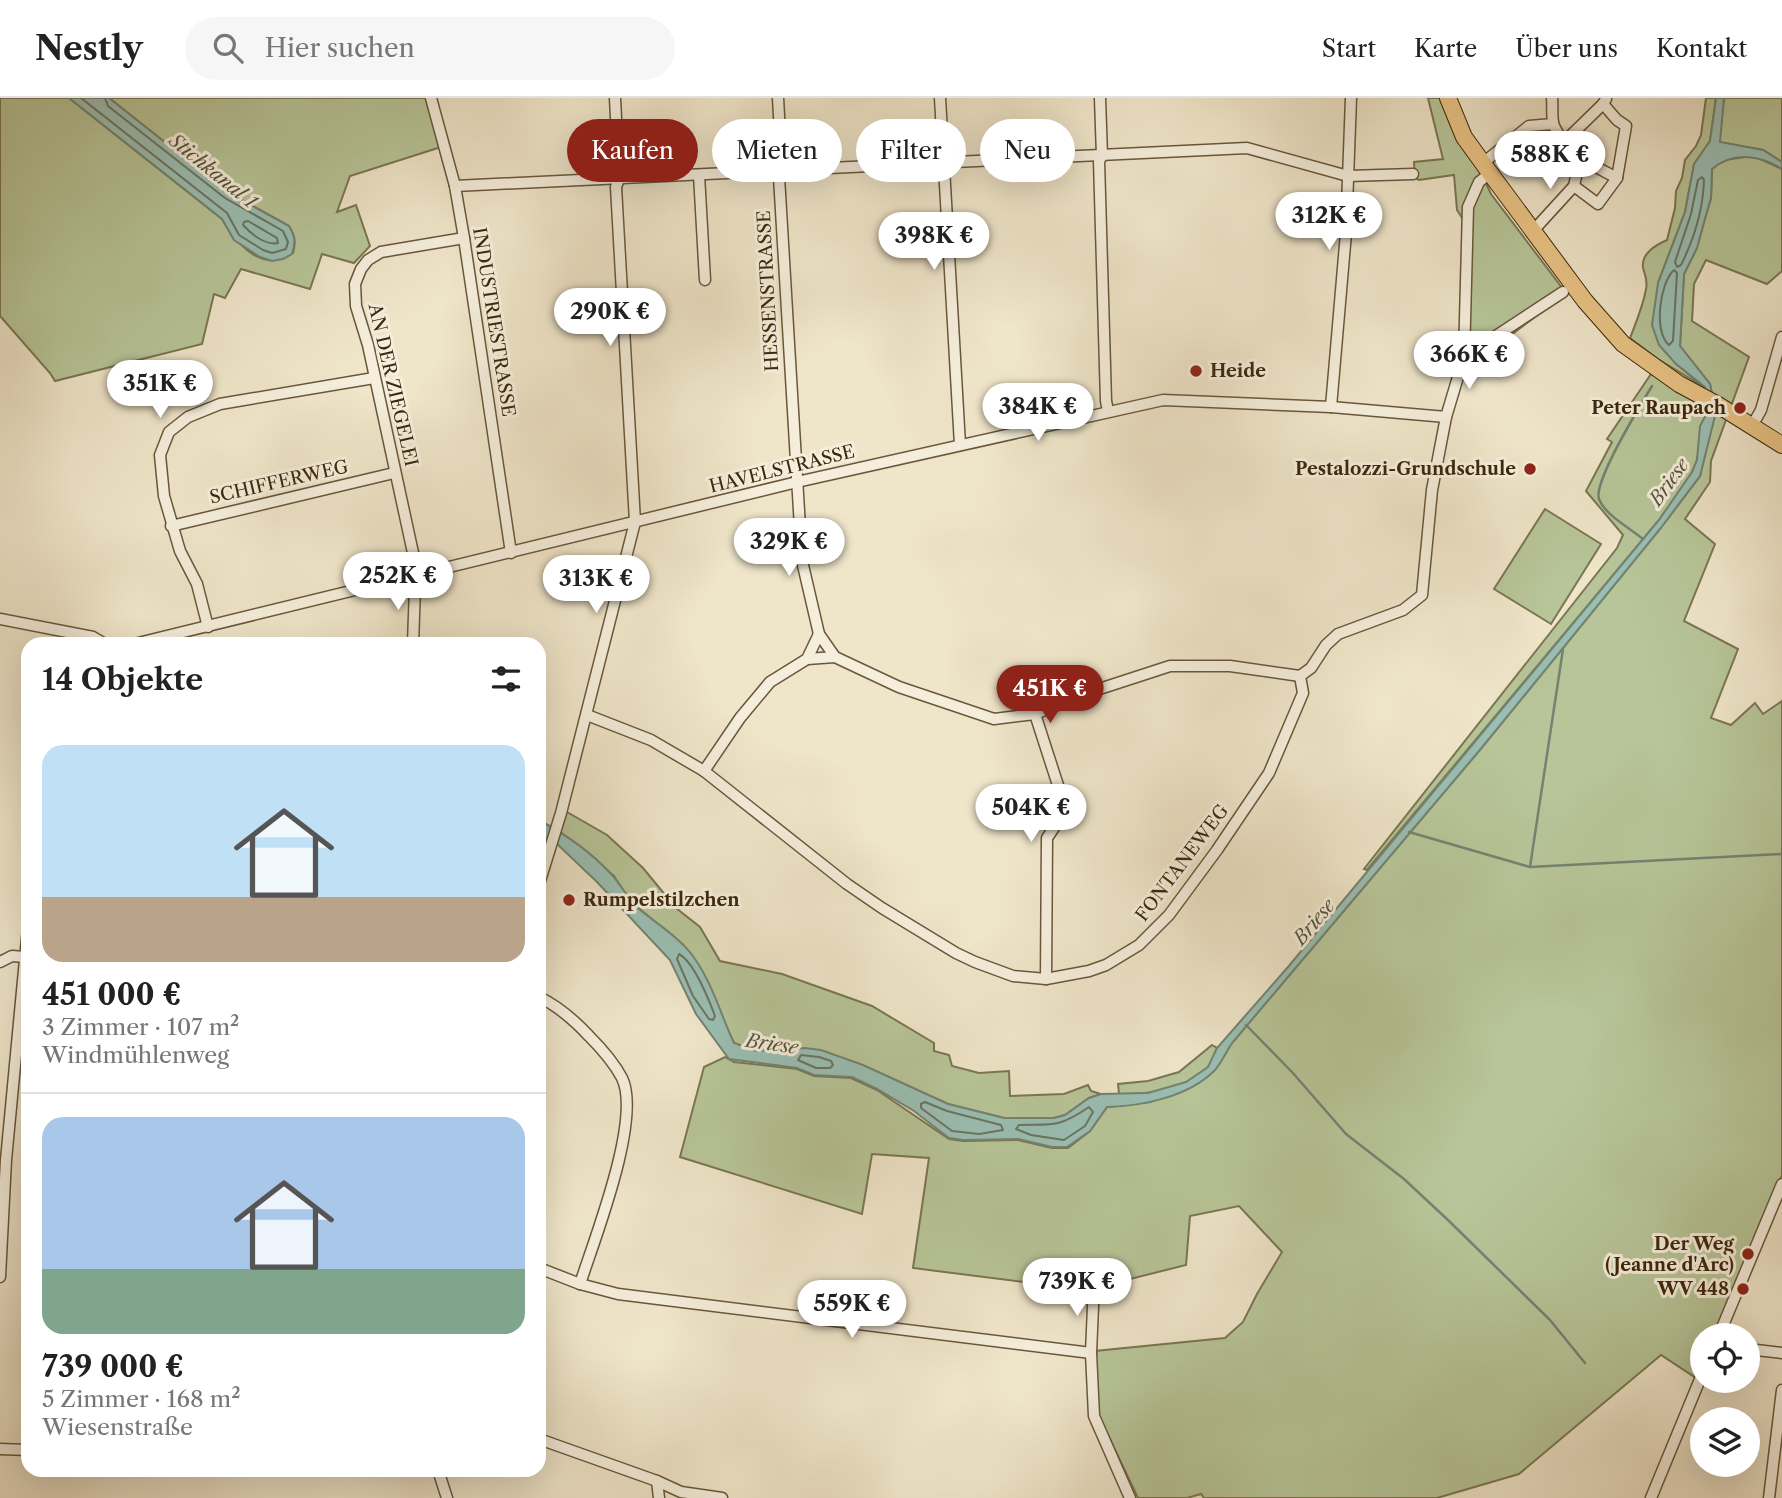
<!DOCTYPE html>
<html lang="de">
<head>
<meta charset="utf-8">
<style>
  :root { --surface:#fff; --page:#f6f6f6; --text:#222; --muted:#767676; --line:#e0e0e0; --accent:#8f2418 }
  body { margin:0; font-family:"Libre Caslon Text",serif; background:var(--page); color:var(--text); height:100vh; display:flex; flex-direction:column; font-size:26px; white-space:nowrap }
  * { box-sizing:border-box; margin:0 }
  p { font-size:23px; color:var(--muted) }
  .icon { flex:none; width:38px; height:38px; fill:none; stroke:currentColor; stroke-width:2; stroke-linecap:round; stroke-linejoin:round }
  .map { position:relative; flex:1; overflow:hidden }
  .sheet { position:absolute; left:21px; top:539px; width:525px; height:840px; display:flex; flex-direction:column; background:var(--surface); border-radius:21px; box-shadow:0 7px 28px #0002 }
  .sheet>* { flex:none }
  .guide { position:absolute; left:567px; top:21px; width:665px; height:63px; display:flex; gap:14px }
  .buttons { position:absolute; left:1690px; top:1225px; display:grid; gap:14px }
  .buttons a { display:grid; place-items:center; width:70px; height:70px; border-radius:50%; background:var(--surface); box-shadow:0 7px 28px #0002; font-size:35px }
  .price { position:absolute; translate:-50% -60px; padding:0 16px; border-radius:24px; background:#fff; color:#222; font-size:23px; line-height:46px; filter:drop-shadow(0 2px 4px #0008) }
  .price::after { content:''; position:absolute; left:50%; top:42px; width:21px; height:16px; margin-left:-10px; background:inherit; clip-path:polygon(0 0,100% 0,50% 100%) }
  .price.active { background:var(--accent); color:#fff }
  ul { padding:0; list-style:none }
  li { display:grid; align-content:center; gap:14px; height:371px; padding:0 21px }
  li+li { border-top:2px solid var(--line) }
  li span { display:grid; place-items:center; height:217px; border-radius:21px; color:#555 }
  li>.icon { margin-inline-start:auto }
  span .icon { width:126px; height:126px; fill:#fffc; stroke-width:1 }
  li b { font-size:30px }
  h2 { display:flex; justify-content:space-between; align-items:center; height:84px; padding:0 21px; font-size:30px }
  .chip { padding:0 24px; border-radius:32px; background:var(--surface); box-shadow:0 7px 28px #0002; font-size:24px; line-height:63px }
  .chip.active { background:var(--accent); color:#fff }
  header { display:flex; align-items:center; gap:42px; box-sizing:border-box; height:98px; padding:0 35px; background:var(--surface); border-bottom:2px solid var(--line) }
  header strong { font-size:33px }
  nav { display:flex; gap:38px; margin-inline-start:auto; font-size:24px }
  .search { width:490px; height:63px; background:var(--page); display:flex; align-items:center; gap:18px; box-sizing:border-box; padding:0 24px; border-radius:38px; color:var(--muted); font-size:26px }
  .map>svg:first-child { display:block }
  .green { fill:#b7c598; stroke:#7a7652; stroke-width:2 }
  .water { fill:#9abfb4; stroke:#748371; stroke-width:2 }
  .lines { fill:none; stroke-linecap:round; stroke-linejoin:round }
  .shore { stroke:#6b7460; stroke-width:2 }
  .stream { stroke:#748371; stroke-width:2.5 }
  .street-casing { stroke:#69573b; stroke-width:13 }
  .primary-casing { stroke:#3c280c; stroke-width:18 }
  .street { stroke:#f5eedc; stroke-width:10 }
  .primary { stroke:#e8c284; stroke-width:16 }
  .poi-dot { fill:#8f2418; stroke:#f5eedc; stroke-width:2.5 }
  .labels { text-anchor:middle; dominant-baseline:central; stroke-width:6; stroke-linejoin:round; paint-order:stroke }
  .street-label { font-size:18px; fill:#3c280c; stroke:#f5eedc }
  .poi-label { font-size:18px; font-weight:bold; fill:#3c280c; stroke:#f5eedc; text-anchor:end }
  .water-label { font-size:19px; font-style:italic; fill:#58553e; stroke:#f5eedc }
</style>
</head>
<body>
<header>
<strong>Nestly</strong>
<div class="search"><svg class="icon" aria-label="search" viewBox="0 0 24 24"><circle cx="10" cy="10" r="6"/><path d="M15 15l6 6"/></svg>Hier suchen</div>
<nav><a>Start</a><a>Karte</a><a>Über uns</a><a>Kontakt</a></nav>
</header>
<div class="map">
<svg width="1782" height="1400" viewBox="0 0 1782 1400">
  <rect width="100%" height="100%" fill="#efe5c9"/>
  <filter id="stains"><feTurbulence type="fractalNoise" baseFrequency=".00286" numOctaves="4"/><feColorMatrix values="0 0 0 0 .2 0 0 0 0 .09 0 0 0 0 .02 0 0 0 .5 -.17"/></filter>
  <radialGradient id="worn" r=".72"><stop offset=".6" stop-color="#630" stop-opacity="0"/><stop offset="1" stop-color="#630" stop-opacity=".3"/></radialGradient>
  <g class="green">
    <path d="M 0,0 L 69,0 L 222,121 C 231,137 250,162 271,162 C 278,163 287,157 293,155 C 296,144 295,138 289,128 L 229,95 L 109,0 L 427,0 L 441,49 L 350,78 L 337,114 L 356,107 L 370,148 L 354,165 L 322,156 L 310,191 L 241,171 L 225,200 L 214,196 L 202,246 L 55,283 L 50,275 L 0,218 Z"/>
    <path d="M 1428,0 L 1446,0 L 1491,96 L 1566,195 L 1502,244 L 1466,261 L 1464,123 L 1457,112 L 1454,77 L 1419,82 L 1415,80 L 1414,64 L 1443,61 Z"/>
    <path d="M 1706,0 L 1716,0 L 1710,43 L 1694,67 L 1685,114 L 1658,185 L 1675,265 L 1704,289 L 1658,261 L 1630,240 C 1636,225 1643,208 1646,191 C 1648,182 1645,178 1643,170 C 1641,155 1656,147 1667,142 L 1675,110 L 1676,93 L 1682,80 L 1685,62 L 1696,48 L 1701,37 Z"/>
    <path d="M 1724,0 L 1782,0 L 1782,64 L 1763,52 L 1719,44 Z"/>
    <path d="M 1754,58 L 1782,71 L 1782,173 L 1767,186 L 1706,162 L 1694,186 L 1692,223 L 1749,259 L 1711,363 L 1710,384 L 1685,421 L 1715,446 L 1684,523 L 1738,551 L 1711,620 L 1731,627 L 1755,605 L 1763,616 L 1782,603 L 1782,1077 L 1717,1237 L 1703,1237 L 1703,1273 L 1699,1282 L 1661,1257 L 1519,1376 L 1437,1400 L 1204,1400 L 1201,1396 L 1187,1400 L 1138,1400 L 1099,1318 L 1095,1253 L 1225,1240 L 1243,1224 L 1257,1196 L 1282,1154 L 1239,1108 L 1190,1118 L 1186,1167 L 1086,1192 L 913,1170 L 929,1060 L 872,1056 L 862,1116 L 680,1059 L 704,969 L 725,959 L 734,964 L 797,971 L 814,978 L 851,980 L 877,992 L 949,1041 L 963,1043 L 1018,1042 L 1052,1050 L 1068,1050 L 1090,1033 L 1107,1009 L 1150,1004 L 1175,995 L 1214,973 L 1232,945 L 1479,653 L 1660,431 L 1700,378 L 1715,314 L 1710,286 L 1680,248 L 1684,176 L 1697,150 L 1704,124 L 1711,100 L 1712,71 L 1723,62 Z"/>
    <path d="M 1651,276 L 1709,311 C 1698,333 1702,344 1696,365 C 1690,385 1671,404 1659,422 L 1367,772 L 1364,771 L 1617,450 L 1623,437 L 1586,393 L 1612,344 L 1607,341 Z"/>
    <path d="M 1545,411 L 1601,446 L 1551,526 L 1494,491 Z"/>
    <path d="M 560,710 L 607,737 L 643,770 L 676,810 L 700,829 L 720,863 L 782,876 L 872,908 L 934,945 L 934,953 L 949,957 L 952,968 L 979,975 L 1009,973 L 1010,998 L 1064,996 L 1088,987 L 1091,993 L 1101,996 L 1089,1000 L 1065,1017 L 1054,1020 L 1004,1020 L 948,1006 L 873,972 L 772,953 L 756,953 L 734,945 L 695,862 L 683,847 L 629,802 L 614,778 L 559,733 Z"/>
    <path d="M 1212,947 L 1217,950 C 1214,956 1212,965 1207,970 C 1184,993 1149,996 1119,996 L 1118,986 L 1148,983 L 1179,974 Z"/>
  </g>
  <g class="water">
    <path d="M 69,0 L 109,0 L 229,95 L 289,128 C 295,138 296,144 292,156 L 283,161 L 272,163 L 260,159 L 234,142 L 222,121 Z"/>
    <path d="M 1716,0 L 1724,0 L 1720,44 L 1763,52 L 1782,64 L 1782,71 C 1760,57 1733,53 1712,71 L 1711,100 L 1704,124 L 1697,150 L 1684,176 L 1680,248 L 1710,286 L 1716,314 L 1700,378 L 1660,431 L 1479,653 L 1232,945 C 1226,954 1221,966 1214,973 C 1188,999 1142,1008 1107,1009 L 1090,1033 L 1067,1049 L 1052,1049 L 1018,1041 L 963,1042 L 949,1040 L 914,1013 L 877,991 L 852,979 L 814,977 L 797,970 L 729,961 L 696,916 L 670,862 L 597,784 L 555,744 L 539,736 L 539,722 C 565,736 592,755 612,777 C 622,788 628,801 639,811 C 657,826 682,841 695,861 C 713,887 721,917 734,945 L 756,953 L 805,950 L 821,952 L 863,967 L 948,1006 L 1004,1020 L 1054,1020 L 1065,1017 L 1089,1000 L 1101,996 L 1148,995 L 1186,984 L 1208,969 L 1217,950 L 1288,869 L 1659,422 L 1692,374 L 1697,362 L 1700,328 L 1709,311 L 1705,289 L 1675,265 L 1659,247 L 1652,227 L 1658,185 L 1685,114 L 1694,66 L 1710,43 Z"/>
  </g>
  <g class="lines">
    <g class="shore">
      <path d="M 81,0 L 227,115 L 239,137 L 263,152 L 272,155 L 286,151 L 288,144 L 283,133 L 225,100 L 108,8 L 105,0"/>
      <path d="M 1702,79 L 1704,82 C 1703,112 1694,141 1681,167 L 1677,169 L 1675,164 L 1691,116 L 1698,82 Z"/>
      <path d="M 248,123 L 277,140 L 278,145 C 266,148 251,136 243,127 L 244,124 Z"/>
      <path d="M 1674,172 L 1677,175 L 1673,243 L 1669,247 C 1653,234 1660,184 1674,172 Z"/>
      <path d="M 679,856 C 694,864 709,902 715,918 L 713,922 L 709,921 L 693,898 L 677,861 Z"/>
      <path d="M 801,957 L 819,959 L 831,963 L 833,967 L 830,970 L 816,970 L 798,962 Z"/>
      <path d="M 925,1004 L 947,1013 L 1001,1027 L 1003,1032 L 979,1036 L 952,1033 L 921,1010 L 921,1006 Z"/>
      <path d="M 1089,1009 L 1093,1014 L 1085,1028 L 1064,1042 L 1031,1037 L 1016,1031 L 1019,1027 C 1054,1026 1058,1030 1089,1009 Z"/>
    </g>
    <g class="stream">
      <path d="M 1643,441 C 1630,430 1605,417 1599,401 C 1593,385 1641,306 1652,288"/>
      <path d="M 1409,734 L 1530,769 L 1782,756"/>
      <path d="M 1530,769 L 1563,551"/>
      <path d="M 1246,927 L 1292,974 L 1346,1036 L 1404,1081 L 1449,1123 L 1550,1222 L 1585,1265"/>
    </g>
    <defs>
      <g id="street">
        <path d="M 431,0 L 455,88 L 464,140 L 511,455"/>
        <path d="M 778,0 L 782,72 L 779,79 L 802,463 L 819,536 L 835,559"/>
        <path d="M 940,0 L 960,347"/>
        <path d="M 1100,0 L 1102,58 L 1099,63 L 1106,303 L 1108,313"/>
        <path d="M 1552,0 C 1553,8 1551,20 1554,28 C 1566,55 1592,67 1617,80"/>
        <path d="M 1564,44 L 1603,6 L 1606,1"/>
        <path d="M 1483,65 L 1529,28 L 1553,26"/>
        <path d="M 699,77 L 705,182"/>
        <path d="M 455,88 L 1247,50 L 1348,78 L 1413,76"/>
        <path d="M 1574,88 L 1598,106 L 1617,80 L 1626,28 L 1617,22 L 1603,6"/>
        <path d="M 1532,134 L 1574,88 L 1580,60"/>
        <path d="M 1464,259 L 1563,194"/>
        <path d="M 1331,309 L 1346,135 L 1351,0"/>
        <path d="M 1752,328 L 1761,312 L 1782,239"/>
        <path d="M 171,428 L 394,375"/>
        <path d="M 418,478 L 368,247 L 356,208 L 355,186 L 361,171 L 368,162 L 381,154 L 464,140"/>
        <path d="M 412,479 L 415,488 L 413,546"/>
        <path d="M 0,521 L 93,539 L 105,546"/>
        <path d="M 208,529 L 197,486 L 180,453 L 164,398 L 160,357 L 169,334 L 188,319 L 220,306 L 374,280"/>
        <path d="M 134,546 L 797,384 L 1163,302 L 1331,309 L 1446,319"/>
        <path d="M 807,561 L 835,559 L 899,589 L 994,621 L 1035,616 L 1087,595 L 1170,568 L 1230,568 L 1300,578"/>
        <path d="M 1035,616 L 1066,712 L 1047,740 L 1046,881"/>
        <path d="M 587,617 L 651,642 L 704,673 L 847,786 L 882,810 L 956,855 L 975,864 L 1013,878 L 1046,881 L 1089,873 L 1106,867 L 1139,847 L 1169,817 L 1217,752 L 1269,675 L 1303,595 L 1300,578 L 1311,570 L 1326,547 L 1338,536 L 1403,512 L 1422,497 L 1432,392 L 1446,319 L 1464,259 L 1468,109 L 1479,84 L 1490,75"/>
        <path d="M 704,673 L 740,620 L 770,584 L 807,561 L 819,536"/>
        <path d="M 539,786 L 561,715 L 635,424 L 616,89 L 619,81 L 615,0"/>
        <path d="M 0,864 L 12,858 L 25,859"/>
        <path d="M 539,899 C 558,908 575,923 589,938 C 601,950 614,965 622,980 C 642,1021 594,1142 580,1186"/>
        <path d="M 539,1170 L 580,1186 L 618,1196 L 1091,1255"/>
        <path d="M 0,1179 L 6,1062 L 28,830"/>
        <path d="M 1094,1185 L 1091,1255 L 1094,1318 L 1130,1400"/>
        <path d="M 1719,1237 L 1782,1086"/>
        <path d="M 1748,1251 L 1782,1255"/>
        <path d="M 539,1341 L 657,1383 L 681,1394 L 722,1400"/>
        <path d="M 0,1351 L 28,1352"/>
        <path d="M 438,1372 L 447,1400"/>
        <path d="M 657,1383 L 659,1400"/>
        <path d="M 1651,1400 L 1703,1274"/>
        <path d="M 1769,1400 L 1782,1292"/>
      </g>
      <path id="primary" d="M 1448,0 L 1464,39 L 1490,75 L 1585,203 L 1623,246 L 1679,286 L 1718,307 L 1782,347"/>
    </defs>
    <use href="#street" class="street-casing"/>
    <use href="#primary" class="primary-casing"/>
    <use href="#street" class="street"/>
    <use href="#primary" class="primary"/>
  </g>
  <g class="poi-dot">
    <circle cx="1196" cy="273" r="7"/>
    <circle cx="1740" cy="310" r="7"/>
    <circle cx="1530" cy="371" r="7"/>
    <circle cx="569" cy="802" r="7"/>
    <circle cx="1748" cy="1156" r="7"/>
    <circle cx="1743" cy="1191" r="7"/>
  </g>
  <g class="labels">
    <g class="street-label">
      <text transform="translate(768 193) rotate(-93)">HESSENSTRASSE</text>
      <text transform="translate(494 224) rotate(81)">INDUSTRIESTRASSE</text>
      <text transform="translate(393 287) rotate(77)">AN DER ZIEGELEI</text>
      <text transform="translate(782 371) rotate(-14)">HAVELSTRASSE</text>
      <text transform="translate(279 384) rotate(-13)">SCHIFFERWEG</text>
      <text transform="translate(1182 765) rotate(-53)">FONTANEWEG</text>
    </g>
    <g class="poi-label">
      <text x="1210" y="273" text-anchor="start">Heide</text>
      <text x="1726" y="310">Peter Raupach</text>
      <text x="1516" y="371">Pestalozzi-Grundschule</text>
      <text x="583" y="802" text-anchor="start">Rumpelstilzchen</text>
      <text x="1734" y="1146">Der Weg<tspan x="1734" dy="21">(Jeanne d'Arc)</tspan></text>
      <text x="1729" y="1191">WV 448</text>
    </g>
    <g class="water-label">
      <text transform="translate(213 73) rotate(39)">Stichkanal 1</text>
      <text transform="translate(1669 384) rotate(-54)">Briese</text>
      <text transform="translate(1314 824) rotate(-50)">Briese</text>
      <text transform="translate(772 946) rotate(8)">Briese</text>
    </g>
  </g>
  <rect width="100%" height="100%" filter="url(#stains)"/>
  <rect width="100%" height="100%" fill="url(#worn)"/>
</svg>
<div class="buttons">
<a><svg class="icon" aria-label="locate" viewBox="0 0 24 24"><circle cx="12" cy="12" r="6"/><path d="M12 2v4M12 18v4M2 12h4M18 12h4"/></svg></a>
<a><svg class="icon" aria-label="layers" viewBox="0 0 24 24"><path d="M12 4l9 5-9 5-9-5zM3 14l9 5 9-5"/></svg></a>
</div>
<b class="price" style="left:1550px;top:93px">588K €</b>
<b class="price" style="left:1329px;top:154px">312K €</b>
<b class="price" style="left:934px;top:174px">398K €</b>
<b class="price" style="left:610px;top:250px">290K €</b>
<b class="price" style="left:1469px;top:293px">366K €</b>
<b class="price" style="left:160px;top:322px">351K €</b>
<b class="price" style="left:1038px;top:345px">384K €</b>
<b class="price" style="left:789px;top:480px">329K €</b>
<b class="price" style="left:398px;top:514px">252K €</b>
<b class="price" style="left:596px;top:517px">313K €</b>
<b class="price active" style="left:1050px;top:627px">451K €</b>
<b class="price" style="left:1031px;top:746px">504K €</b>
<b class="price" style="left:1077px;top:1220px">739K €</b>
<b class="price" style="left:852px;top:1242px">559K €</b>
<div class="guide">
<a class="chip active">Kaufen</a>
<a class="chip">Mieten</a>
<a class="chip">Filter</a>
<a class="chip">Neu</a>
</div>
<section class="sheet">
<h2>14 Objekte<svg class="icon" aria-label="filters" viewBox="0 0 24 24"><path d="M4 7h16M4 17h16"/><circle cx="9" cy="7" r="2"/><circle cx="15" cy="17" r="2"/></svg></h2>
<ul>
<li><span style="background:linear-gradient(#bfe0f5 70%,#b9a48a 0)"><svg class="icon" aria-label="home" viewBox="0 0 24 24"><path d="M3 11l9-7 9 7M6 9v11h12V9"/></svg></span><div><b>451 000 €</b><p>3 Zimmer · 107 m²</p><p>Windmühlenweg</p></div></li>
<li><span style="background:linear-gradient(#a9c7e8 70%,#7fa58c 0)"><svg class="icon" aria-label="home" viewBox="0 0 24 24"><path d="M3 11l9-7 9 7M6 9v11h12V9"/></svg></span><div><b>739 000 €</b><p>5 Zimmer · 168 m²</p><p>Wiesenstraße</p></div></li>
</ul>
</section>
</div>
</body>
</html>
